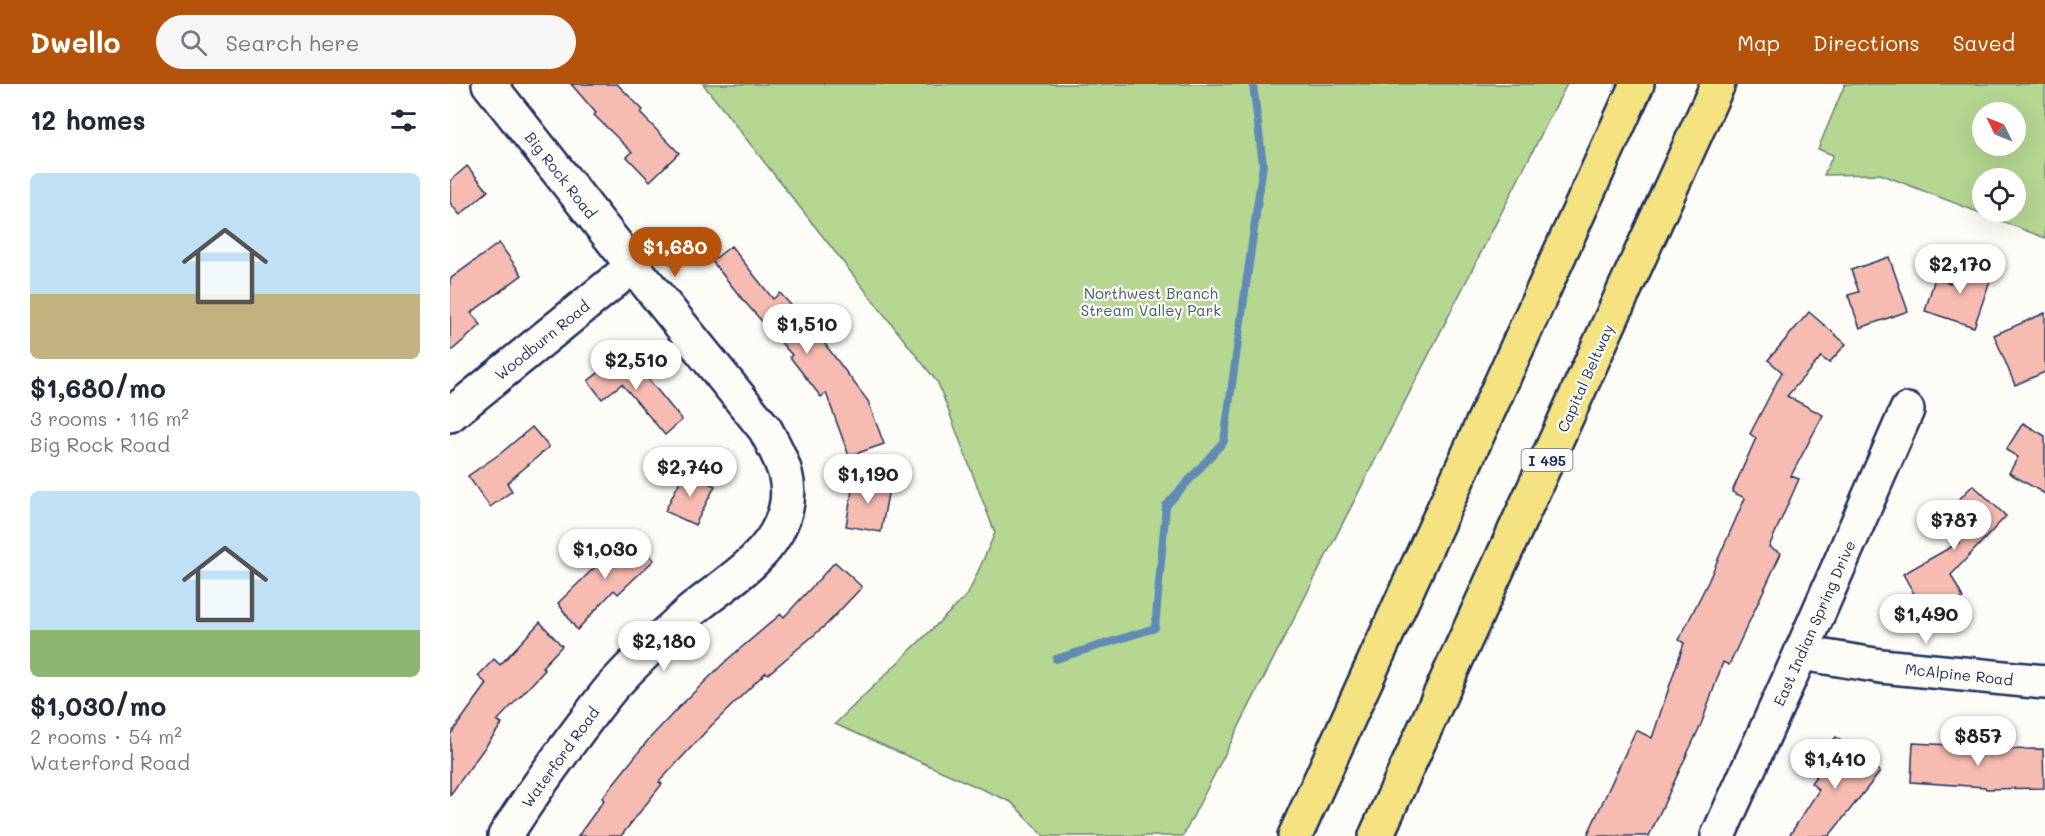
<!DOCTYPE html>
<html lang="en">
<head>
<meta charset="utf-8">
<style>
  :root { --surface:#fff; --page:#f6f6f7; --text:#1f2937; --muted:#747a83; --accent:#b45309 }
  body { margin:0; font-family:Mali,sans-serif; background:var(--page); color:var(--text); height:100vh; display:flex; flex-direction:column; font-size:22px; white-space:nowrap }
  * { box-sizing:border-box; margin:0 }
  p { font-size:20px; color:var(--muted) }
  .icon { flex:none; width:33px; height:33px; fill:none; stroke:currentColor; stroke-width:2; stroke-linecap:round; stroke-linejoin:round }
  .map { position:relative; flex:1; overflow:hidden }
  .side { display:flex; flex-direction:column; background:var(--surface); width:450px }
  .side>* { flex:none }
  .needle { width:39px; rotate:313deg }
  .tools { position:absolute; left:1522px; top:18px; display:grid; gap:12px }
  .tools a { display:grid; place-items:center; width:54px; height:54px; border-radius:50%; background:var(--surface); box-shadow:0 6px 24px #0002; font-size:30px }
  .price { position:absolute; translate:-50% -51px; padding:0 14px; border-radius:21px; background:#fff; color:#222; font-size:20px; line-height:39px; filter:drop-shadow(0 2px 3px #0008) }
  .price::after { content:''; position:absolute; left:50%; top:36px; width:18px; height:14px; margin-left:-9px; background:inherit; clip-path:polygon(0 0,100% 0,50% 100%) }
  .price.on { background:var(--accent); color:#fff }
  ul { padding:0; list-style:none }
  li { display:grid; align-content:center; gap:12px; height:318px; padding:0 30px }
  li span { display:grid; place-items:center; height:186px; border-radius:9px; color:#555 }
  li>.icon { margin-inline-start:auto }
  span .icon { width:108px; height:108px; fill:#fffc; stroke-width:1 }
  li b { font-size:26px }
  h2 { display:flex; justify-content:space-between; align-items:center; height:72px; padding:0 30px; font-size:26px }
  header { display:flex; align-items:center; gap:36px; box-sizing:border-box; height:84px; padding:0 30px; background:var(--accent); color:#fff }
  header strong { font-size:28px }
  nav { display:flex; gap:33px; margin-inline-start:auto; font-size:21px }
  .search { width:420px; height:54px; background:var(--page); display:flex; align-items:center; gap:15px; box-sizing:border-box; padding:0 21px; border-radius:33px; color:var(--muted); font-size:22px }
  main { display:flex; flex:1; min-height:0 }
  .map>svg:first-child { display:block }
  .green { fill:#b5d792; stroke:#688378; stroke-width:1.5; fill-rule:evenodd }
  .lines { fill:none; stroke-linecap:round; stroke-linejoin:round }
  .stream { stroke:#608bb4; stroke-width:8 }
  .building { fill:#f7bcb1; stroke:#1b2f5e; stroke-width:1.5 }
  .minor-casing { stroke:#1b2f5e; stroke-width:38 }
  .highway-casing { stroke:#1b2f5e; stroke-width:38 }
  .minor { stroke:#fdfcf7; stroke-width:33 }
  .highway { stroke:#f5e382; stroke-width:33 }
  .labels { text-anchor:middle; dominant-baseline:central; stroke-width:4.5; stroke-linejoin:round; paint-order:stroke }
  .shield { fill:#fdfcf7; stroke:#5f6c8c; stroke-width:1.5 }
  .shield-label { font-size:14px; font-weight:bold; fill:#1b2f5e }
  .street-label { font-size:15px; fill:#1b2f5e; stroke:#fdfcf7 }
  .park-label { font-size:15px; fill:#42596b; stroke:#fdfcf7 }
</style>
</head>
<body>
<header>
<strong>Dwello</strong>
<div class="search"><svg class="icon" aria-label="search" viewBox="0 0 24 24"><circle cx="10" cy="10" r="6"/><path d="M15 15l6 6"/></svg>Search here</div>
<nav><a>Map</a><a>Directions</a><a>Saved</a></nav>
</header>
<main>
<section class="side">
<h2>12 homes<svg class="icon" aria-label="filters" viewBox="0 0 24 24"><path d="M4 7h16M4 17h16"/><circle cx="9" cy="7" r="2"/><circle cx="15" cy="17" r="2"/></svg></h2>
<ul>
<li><span style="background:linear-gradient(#bfe0f5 65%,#c2b280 0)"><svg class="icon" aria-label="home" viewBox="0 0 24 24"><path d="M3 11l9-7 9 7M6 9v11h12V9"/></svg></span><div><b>$1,680/mo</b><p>3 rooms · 116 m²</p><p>Big Rock Road</p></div></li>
<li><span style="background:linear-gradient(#bfe0f5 75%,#8fb573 0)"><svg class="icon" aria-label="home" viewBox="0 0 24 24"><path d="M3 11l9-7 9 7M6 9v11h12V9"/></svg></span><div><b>$1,030/mo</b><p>2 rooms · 54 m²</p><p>Waterford Road</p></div></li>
</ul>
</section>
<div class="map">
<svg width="1595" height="752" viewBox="0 0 1595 752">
  <rect width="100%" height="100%" fill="#fdfcf7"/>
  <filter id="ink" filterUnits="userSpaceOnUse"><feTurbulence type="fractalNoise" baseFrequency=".0167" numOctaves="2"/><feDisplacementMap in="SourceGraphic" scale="12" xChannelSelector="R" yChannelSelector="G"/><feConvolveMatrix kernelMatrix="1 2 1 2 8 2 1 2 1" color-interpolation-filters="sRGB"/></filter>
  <g filter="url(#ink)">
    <g class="green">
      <path d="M 253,0 L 1117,0 L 733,752 L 594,752 L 561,718 L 385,640 L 518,510 L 545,449 L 488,299 Z"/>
      <path d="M 1395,0 L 1595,0 L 1595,154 L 1430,90 L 1374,91 L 1383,71 L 1368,65 ZM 1566,28 L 1566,62 L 1533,62 L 1533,28 ZM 1566,94 L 1566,128 L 1533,128 L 1533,94 Z"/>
    </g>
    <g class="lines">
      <path class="stream" d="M 606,575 L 705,544 L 716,422 L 774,357 L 813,81 L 803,0"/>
    </g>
    <g class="building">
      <path d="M 121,0 L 167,0 L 193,26 L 190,29 L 229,69 L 200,97 L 177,73 L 182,68 L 144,31 L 146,29 Z"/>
      <path d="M 17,82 L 38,107 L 10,131 L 0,119 L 0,97 Z"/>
      <path d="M 49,159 L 72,191 L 21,229 L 31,241 L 0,268 L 0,195 Z"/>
      <path d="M 281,162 L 323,215 L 330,209 L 368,251 L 418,317 L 434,360 L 399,372 L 376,309 L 371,313 L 340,273 L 342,271 L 293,216 L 262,177 Z"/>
      <path d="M 1439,173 L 1458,227 L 1410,244 L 1398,211 L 1409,208 L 1401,186 Z"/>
      <path d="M 1507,179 L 1542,191 L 1524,243 L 1475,227 L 1485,194 L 1500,199 Z"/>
      <path d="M 1359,228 L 1396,260 L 1379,279 L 1371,273 L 1337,312 L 1373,331 L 1341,392 L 1349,395 L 1319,463 L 1331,469 L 1279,581 L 1273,578 L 1252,638 L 1199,752 L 1137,752 L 1186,646 L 1202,654 L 1234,559 L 1229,556 L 1258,498 L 1295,414 L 1282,408 L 1306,354 L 1300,350 L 1332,288 L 1318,276 Z"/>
      <path d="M 1595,229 L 1595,288 L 1565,301 L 1544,251 Z"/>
      <path d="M 176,268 L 232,336 L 215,351 L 172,300 L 152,315 L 138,297 Z"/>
      <path d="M 1573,339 L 1595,352 L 1595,410 L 1559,389 L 1568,373 L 1556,366 Z"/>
      <path d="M 82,343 L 99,363 L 57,399 L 62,407 L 40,423 L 18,392 L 51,369 Z"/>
      <path d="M 235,387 L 265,402 L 245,441 L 215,427 Z"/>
      <path d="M 404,394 L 440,399 L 431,448 L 396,442 Z"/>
      <path d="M 1523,401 L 1556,432 L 1501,491 L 1513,514 L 1478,534 L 1453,490 L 1510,458 L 1488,437 Z"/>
      <path d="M 179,450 L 204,476 L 168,510 L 164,506 L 127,546 L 108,519 Z"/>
      <path d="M 385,478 L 412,503 L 377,540 L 318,590 L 316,588 L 261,642 L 209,698 L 212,700 L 171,752 L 128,752 L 154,716 L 152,714 L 199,655 L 229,623 L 278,575 L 331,530 L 334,533 Z"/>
      <path d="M 90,538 L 112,562 L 92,583 L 95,586 L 47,637 L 52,640 L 0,711 L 0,651 L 37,600 L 28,592 L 44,575 L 50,581 Z"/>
      <path d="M 1386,653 L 1430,688 L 1379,752 L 1339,752 L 1369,706 L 1361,699 L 1375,680 L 1368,675 Z"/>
      <path d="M 1463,659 L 1520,662 L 1520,666 L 1593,665 L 1594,704 L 1536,705 L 1535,703 L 1461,698 Z"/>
    </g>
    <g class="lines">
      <defs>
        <g id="minor">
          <path d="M 39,0 L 183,182 L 315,345 C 332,376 347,403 331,439 C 315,479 265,505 234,533 C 209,555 184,579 162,603 C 151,616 141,630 131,643 C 104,679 79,714 55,752"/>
          <path d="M 0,331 L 183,182"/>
          <path d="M 1351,569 L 1431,582 L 1595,598"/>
          <path d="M 1268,752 L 1351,569 L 1457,326"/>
        </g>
        <g id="highway">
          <path d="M 845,752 L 1187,0"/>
          <path d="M 926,752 L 1268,0"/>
        </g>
      </defs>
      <use href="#minor" class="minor-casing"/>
      <use href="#highway" class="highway-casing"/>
      <use href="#minor" class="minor"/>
      <use href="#highway" class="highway"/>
    </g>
  </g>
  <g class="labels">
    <rect class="shield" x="1071.5" y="365" width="51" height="22" rx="4.5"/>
    <g class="shield-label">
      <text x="1097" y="376">I 495</text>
    </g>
    <g class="street-label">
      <text transform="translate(111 91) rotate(52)">Big Rock Road</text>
      <text transform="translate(92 256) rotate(-39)">Woodburn Road</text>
      <text transform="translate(1135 294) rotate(-66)">Capital Beltway</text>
      <text transform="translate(1364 539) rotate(-66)">East Indian Spring Drive</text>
      <text transform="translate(1509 590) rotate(6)">McAlpine Road</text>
      <text transform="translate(110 673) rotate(-54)">Waterford Road</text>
    </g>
    <g class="park-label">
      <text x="701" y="209">Northwest Branch<tspan x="701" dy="17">Stream Valley Park</tspan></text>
    </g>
  </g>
</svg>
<div class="tools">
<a><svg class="needle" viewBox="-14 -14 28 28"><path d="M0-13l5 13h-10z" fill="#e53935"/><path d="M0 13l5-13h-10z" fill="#747a83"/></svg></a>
<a><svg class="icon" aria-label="locate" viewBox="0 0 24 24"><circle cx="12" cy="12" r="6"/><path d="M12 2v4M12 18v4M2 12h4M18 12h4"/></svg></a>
</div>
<b class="price on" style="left:225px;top:194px">$1,680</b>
<b class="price" style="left:1510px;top:211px">$2,170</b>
<b class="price" style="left:357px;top:271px">$1,510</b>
<b class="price" style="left:186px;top:307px">$2,510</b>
<b class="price" style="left:240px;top:414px">$2,740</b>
<b class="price" style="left:418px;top:421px">$1,190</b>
<b class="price" style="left:1504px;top:467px">$787</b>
<b class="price" style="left:155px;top:496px">$1,030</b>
<b class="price" style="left:1476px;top:561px">$1,490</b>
<b class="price" style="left:214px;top:588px">$2,180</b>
<b class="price" style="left:1528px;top:683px">$857</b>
<b class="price" style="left:1385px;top:706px">$1,410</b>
</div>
</main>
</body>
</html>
